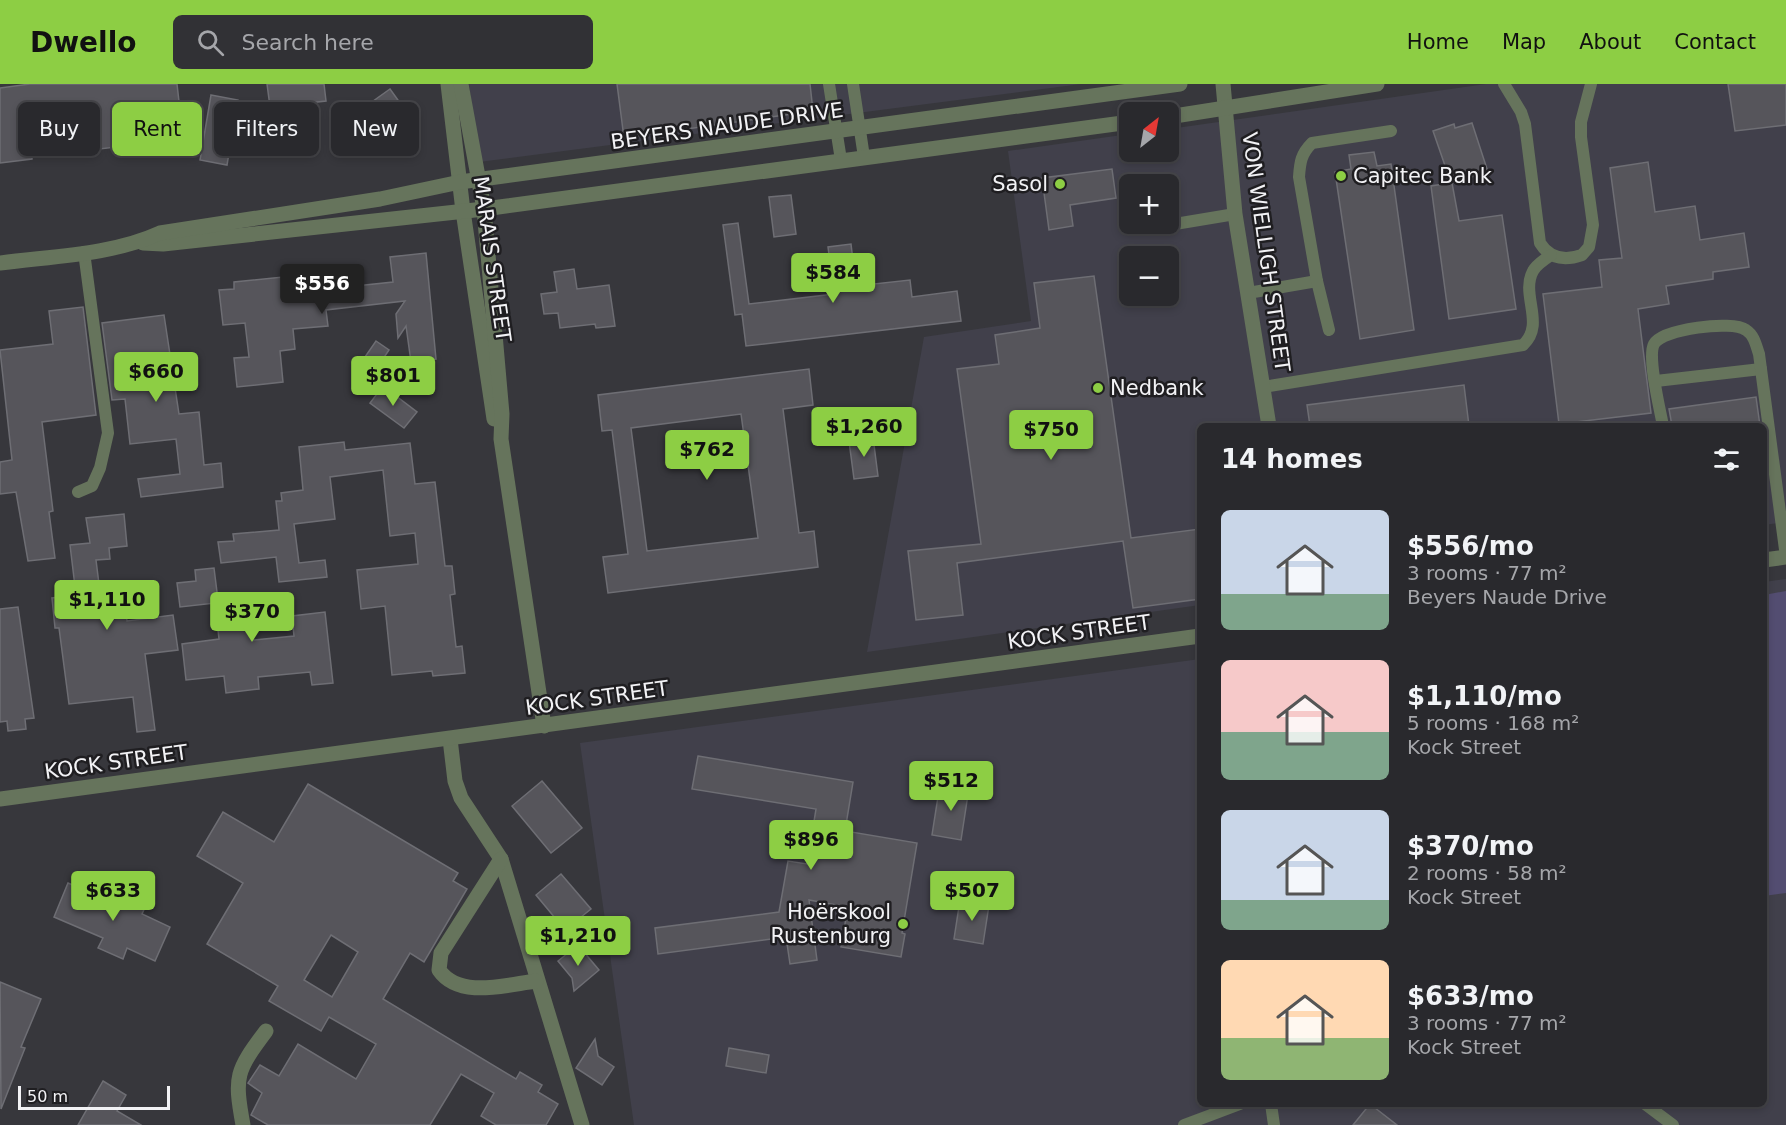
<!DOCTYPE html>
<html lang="en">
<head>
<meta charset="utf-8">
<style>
  :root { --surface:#29292d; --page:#313135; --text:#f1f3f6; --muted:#a5a6aa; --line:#454549; --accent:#8dce44 }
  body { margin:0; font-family:"DejaVu Sans",sans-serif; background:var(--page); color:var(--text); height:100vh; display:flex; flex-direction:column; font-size:22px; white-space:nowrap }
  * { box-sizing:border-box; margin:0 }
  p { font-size:20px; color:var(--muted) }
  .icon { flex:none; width:33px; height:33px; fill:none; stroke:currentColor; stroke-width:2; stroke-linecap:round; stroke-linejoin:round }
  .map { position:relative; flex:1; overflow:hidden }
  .panel { position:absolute; left:1197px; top:339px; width:570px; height:684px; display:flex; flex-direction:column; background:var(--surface); border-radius:9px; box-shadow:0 3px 9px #0003,0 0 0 2px var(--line) }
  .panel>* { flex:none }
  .hud { position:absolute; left:18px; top:18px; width:570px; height:54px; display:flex; gap:12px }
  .needle { width:39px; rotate:31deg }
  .tools { position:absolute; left:1119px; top:18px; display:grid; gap:12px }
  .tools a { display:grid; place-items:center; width:60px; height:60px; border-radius:9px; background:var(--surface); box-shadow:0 3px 9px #0003,0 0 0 2px var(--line); font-size:30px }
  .scale { position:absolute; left:18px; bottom:15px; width:152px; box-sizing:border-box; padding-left:6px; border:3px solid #f2f2f5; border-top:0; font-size:16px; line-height:21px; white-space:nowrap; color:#f2f2f5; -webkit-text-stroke:4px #1f1e21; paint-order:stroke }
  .price { position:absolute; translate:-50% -51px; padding:0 14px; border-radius:6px; background:var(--accent); color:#111; font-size:20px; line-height:39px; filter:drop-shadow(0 2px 3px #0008) }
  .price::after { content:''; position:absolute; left:50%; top:36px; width:18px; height:14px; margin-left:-9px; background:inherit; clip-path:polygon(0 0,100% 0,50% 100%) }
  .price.current { background:#222; color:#fff }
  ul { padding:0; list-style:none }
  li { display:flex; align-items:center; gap:18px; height:150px; padding:0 24px }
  li span { display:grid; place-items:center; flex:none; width:168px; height:120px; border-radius:9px; color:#555 }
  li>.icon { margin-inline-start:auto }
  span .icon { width:72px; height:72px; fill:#fffc; stroke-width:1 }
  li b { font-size:26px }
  h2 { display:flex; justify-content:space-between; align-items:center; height:72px; padding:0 24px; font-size:26px }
  .pill { padding:0 21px; border-radius:9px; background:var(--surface); box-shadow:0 3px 9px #0003,0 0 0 2px var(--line); font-size:21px; line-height:54px }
  .pill.current { background:var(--accent); color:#111 }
  header { display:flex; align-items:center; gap:36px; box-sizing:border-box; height:84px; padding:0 30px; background:var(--accent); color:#111 }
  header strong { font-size:28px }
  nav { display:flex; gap:33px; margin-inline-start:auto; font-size:21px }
  .search { width:420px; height:54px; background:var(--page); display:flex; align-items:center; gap:15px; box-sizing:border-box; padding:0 21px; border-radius:9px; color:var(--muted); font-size:22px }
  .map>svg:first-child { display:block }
  .built { fill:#41404b; fill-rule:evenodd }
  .green { fill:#534d71 }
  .building { fill:#56555b; stroke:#6e6e74; stroke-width:1.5; fill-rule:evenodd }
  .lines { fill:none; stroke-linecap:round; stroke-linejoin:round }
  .service { stroke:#66745c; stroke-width:12 }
  .minor { stroke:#66745c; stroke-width:15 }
  .tertiary { stroke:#66745c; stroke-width:15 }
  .poi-dot { fill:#8dce44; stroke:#1f1e21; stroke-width:2 }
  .labels { text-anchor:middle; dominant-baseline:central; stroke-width:5; stroke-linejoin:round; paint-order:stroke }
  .street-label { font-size:21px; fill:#f2f2f5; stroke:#1f1e21 }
  .poi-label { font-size:21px; fill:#f2f2f5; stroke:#1f1e21; text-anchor:start }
</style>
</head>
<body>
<header>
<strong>Dwello</strong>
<div class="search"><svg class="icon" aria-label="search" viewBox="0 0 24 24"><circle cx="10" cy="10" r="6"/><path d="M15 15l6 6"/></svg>Search here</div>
<nav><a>Home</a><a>Map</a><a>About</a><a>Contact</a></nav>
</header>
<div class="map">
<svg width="1786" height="1041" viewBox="0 0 1786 1041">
  <rect width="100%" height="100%" fill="#37373c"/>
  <g class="built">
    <path d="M 469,0 L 1081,0 L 479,78 Z"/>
    <path d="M 1486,0 L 1786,0 L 1786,438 L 1764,441 L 1764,342 L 1200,342 L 1200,521 L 867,568 L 924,253 L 1031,237 L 1008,67 L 1129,50 L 1130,68 L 1168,68 L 1169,45 ZM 1130,100 L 1168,100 L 1168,140 L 1130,140 ZM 1130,172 L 1168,172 L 1168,212 L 1130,212 Z"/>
    <path d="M 1786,495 L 1786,1041 L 634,1041 L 580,659 L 1200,575 L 1200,1020 L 1764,1020 L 1764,498 Z"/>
  </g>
  <path class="green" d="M 1786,507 L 1786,809 L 1764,812 L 1764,511 Z"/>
  <g class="building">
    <path d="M 30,0 L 177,0 L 184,62 L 125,69 L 124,62 L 32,73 L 32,75 L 0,79 L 0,4 Z"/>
    <path d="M 267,0 L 324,0 L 326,17 L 299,20 L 301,35 L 272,38 Z"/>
    <path d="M 617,0 L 810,0 L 813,27 L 624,54 Z"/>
    <path d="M 1728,0 L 1786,0 L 1786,41 L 1735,47 Z"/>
    <path d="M 390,5 L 408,30 L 361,63 L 344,38 Z"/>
    <path d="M 211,11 L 238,16 L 227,81 L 200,76 Z"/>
    <path d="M 1472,39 L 1488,88 L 1452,99 L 1459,137 L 1502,131 L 1516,225 L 1449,235 L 1431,102 L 1451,99 L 1433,47 L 1454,40 L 1455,44 Z"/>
    <path d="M 1374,68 L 1377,82 L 1391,80 L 1414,246 L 1360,255 L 1335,88 L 1351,85 L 1349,71 Z"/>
    <path d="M 1648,78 L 1655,128 L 1695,122 L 1700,156 L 1744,149 L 1749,183 L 1713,188 L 1713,195 L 1666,202 L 1669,220 L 1638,225 L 1651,329 L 1559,340 L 1543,210 L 1602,203 L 1599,176 L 1622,174 L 1610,84 Z"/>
    <path d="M 1112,85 L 1116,114 L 1070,121 L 1073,142 L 1049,146 L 1042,94 Z"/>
    <path d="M 791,111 L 796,150 L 774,153 L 769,113 Z"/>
    <path d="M 738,139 L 749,220 L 834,210 L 828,163 L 851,160 L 856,202 L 910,196 L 912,213 L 957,207 L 961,237 L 746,262 L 742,230 L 735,231 L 723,141 Z"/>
    <path d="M 426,169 L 436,275 L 411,278 L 406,242 L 398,254 L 396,230 L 405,217 L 326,226 L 328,242 L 293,245 L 295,265 L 280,267 L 283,298 L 237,303 L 234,274 L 249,273 L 245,239 L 223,241 L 219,206 L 234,205 L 234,198 L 283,193 L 283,200 L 288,199 L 289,209 L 393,198 L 390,173 Z"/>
    <path d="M 574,185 L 577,205 L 609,201 L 615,242 L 596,244 L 595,240 L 560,244 L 558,229 L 544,230 L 541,210 L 557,208 L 554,188 Z"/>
    <path d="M 1094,192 L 1131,454 L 1200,445 L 1200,515 L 1133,524 L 1123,457 L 957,479 L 963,531 L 916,536 L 908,467 L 981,460 L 957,285 L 999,280 L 995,251 L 1040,244 L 1034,199 Z"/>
    <path d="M 83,223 L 96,331 L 42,338 L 53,427 L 49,428 L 55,474 L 28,477 L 16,408 L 0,410 L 0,378 L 12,376 L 0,266 L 53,260 L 49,227 Z"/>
    <path d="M 164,231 L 179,330 L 199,328 L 204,381 L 221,379 L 223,403 L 141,413 L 138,395 L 180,390 L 176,355 L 130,360 L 125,315 L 112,316 L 102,239 Z"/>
    <path d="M 376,257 L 389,266 L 379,281 L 358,283 Z"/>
    <path d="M 809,285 L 813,321 L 783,325 L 799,449 L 814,447 L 818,483 L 608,509 L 603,473 L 628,470 L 612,346 L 602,347 L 598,311 ZM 741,330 L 758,454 L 647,467 L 631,344 Z"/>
    <path d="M 1464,301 L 1469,342 L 1310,342 L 1307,321 Z"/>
    <path d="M 383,302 L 417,328 L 404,344 L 370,319 Z"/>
    <path d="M 1756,313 L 1760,342 L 1672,342 L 1669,325 Z"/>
    <path d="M 873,353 L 878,392 L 854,395 L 849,357 Z"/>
    <path d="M 344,358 L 345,366 L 410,359 L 415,400 L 435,398 L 445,482 L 452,482 L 455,510 L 450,511 L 456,563 L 462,562 L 465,589 L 433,592 L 432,587 L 392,591 L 385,522 L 361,525 L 357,486 L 418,480 L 415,449 L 390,452 L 383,386 L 330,393 L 335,435 L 294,440 L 299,479 L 325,476 L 327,493 L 279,498 L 276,473 L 221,479 L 218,458 L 234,457 L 233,450 L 279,446 L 276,417 L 282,417 L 281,409 L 303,406 L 299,363 Z"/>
    <path d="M 124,430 L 127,462 L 109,464 L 110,475 L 96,476 L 100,508 L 123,505 L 127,537 L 173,531 L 178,566 L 145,570 L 155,646 L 137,648 L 133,613 L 69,620 L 59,544 L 55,544 L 52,514 L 76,511 L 70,461 L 90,459 L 86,434 Z"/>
    <path d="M 214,484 L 218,516 L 248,512 L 253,556 L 294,552 L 292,532 L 325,528 L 333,599 L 312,601 L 310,588 L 258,593 L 259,605 L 226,609 L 224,592 L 186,596 L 182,560 L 219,555 L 215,519 L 180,523 L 177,499 L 196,497 L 195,486 Z"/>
    <path d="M 18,523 L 34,634 L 25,635 L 26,645 L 8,647 L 7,637 L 0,638 L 0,525 Z"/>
    <path d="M 698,672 L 853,698 L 845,747 L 917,759 L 902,849 L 905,850 L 901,873 L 841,863 L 848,823 L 809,816 L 817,876 L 790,880 L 786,853 L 658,870 L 655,844 L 779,828 L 788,777 L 807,780 L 816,725 L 692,705 Z"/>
    <path d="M 542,697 L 582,744 L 551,769 L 512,722 Z"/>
    <path d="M 308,700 L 458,789 L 453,797 L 467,805 L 424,878 L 410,869 L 383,915 L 516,995 L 520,988 L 542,1001 L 538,1008 L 558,1020 L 546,1041 L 496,1041 L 481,1032 L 494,1009 L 461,990 L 430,1041 L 268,1041 L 251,1031 L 262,1009 L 248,999 L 260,981 L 279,992 L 298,960 L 356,995 L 376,960 L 329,933 L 321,947 L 269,917 L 278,902 L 207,860 L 243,799 L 197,772 L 223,728 L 274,758 ZM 331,851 L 358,868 L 332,913 L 304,896 Z"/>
    <path d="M 940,700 L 969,704 L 961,756 L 932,751 Z"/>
    <path d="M 561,790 L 591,825 L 565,846 L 536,811 Z"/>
    <path d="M 68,799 L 117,820 L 122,809 L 147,819 L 142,830 L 170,843 L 155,877 L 127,864 L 123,875 L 98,864 L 103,854 L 54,833 Z"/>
    <path d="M 960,816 L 989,821 L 983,860 L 954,855 Z"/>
    <path d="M 578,861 L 599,886 L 574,907 L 572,894 L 558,877 Z"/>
    <path d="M 0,898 L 41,915 L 21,963 L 25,964 L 1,1025 Z"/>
    <path d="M 595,955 L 598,972 L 614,983 L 602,1001 L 576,984 Z"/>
    <path d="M 729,964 L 769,971 L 766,989 L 726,982 Z"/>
    <path d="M 103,997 L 126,1011 L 117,1027 L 141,1041 L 78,1041 Z"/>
    <path d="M 1370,1020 L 1397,1041 L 1353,1041 Z"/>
  </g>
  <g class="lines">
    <g class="service">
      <path d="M 829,0 L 841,76"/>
      <path d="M 853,0 L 864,73"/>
      <path d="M 1504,0 L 1521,28 L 1525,40 L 1540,159 C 1550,175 1565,177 1582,171 L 1589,163 L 1593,141 L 1581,53 L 1581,38 L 1591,0"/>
      <path d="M 1175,140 L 1235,130"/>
      <path d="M 1248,209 L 1317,197"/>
      <path d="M 1329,246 L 1317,197 L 1299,93 C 1300,78 1301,70 1312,59 L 1391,47"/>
      <path d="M 1656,297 L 1761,285"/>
      <path d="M 1263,303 L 1523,261 C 1546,240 1520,211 1533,187 C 1536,181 1545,175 1551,171"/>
      <path d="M 1663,342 C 1660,325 1647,273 1654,260 C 1662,245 1732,236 1746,246 C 1754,251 1756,261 1759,270 L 1786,473"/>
      <path d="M 78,408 L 92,402 L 100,384 L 108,349 L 84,168"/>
      <path d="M 1271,1020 L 1274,1041"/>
      <path d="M 1645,1020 L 1673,1041"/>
      <path d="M 1184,1041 L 1240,1020"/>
    </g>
    <g class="minor">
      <path d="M 448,0 L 463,127 L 494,335"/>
      <path d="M 461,0 L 484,125 L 502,330 L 501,355 L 544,642"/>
      <path d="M 1223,0 L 1235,130 L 1269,342"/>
      <path d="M 1764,476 L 1786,473"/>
      <path d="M 450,655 L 455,697 L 461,714 L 501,775 L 582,1041"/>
      <path d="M 0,715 L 1200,552"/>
      <path d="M 501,775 L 441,869 L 439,886 C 459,915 505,901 536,897"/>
      <path d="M 243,1041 C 234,992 236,987 266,947"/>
    </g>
    <g class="tertiary">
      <path d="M 1168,33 L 1377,0"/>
      <path d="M 143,159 L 163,160 L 484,125 L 1130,38"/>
      <path d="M 0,179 C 52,172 112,171 160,149 L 380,115 L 460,98 L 1180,0"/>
    </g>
  </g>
  <g class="poi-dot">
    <circle cx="1341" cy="92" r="6"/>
    <circle cx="1060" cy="100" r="6"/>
    <circle cx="1098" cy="304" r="6"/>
    <circle cx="903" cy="840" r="6"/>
  </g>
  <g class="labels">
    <g class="street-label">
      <text transform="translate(727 42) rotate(-8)">BEYERS NAUDE DRIVE</text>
      <text transform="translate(1266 168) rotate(82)">VON WIELLIGH STREET</text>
      <text transform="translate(492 175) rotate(82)">MARAIS STREET</text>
      <text transform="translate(1079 548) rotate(-8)">KOCK STREET</text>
      <text transform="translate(597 614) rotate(-8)">KOCK STREET</text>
      <text transform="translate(116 678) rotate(-8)">KOCK STREET</text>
    </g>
    <g class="poi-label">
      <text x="1353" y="92">Capitec Bank</text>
      <text x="1048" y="100" text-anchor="end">Sasol</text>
      <text x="1110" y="304">Nedbank</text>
      <text x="891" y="828" text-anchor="end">Hoërskool<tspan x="891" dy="24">Rustenburg</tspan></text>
    </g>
  </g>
</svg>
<div class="tools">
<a><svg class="needle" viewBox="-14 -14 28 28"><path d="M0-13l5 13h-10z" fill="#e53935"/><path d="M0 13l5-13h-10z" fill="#a5a6aa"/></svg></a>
<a>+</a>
<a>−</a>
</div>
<div class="scale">50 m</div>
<b class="price" style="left:833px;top:220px">$584</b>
<b class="price current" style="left:322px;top:231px">$556</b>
<b class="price" style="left:156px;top:319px">$660</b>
<b class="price" style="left:393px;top:323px">$801</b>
<b class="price" style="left:864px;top:374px">$1,260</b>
<b class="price" style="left:1051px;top:377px">$750</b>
<b class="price" style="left:707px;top:397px">$762</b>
<b class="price" style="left:107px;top:547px">$1,110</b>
<b class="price" style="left:252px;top:559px">$370</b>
<b class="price" style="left:951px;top:728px">$512</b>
<b class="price" style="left:811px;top:787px">$896</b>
<b class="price" style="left:113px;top:838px">$633</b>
<b class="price" style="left:972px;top:838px">$507</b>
<b class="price" style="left:578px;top:883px">$1,210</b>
<div class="hud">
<a class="pill">Buy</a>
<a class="pill current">Rent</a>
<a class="pill">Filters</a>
<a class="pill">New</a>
</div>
<section class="panel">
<h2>14 homes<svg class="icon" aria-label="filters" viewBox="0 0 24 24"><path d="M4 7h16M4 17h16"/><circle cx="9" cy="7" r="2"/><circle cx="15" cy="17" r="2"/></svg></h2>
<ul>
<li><span style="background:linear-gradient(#c9d6e8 70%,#7fa58c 0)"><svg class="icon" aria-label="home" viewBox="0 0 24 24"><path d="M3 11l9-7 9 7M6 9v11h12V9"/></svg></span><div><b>$556/mo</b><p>3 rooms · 77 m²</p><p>Beyers Naude Drive</p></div></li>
<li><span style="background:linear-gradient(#f6c9c9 60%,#7fa58c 0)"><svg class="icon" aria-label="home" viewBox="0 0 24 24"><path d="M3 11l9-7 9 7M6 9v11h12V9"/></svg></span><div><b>$1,110/mo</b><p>5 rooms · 168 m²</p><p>Kock Street</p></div></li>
<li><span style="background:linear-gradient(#c9d6e8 75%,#7fa58c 0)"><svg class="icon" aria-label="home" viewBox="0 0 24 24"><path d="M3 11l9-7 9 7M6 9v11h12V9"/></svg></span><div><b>$370/mo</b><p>2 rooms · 58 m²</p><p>Kock Street</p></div></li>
<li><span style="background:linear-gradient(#ffd9b3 65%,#8fb573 0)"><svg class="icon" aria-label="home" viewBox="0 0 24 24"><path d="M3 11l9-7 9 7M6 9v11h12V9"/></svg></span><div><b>$633/mo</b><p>3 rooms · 77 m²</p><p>Kock Street</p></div></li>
</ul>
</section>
</div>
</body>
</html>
